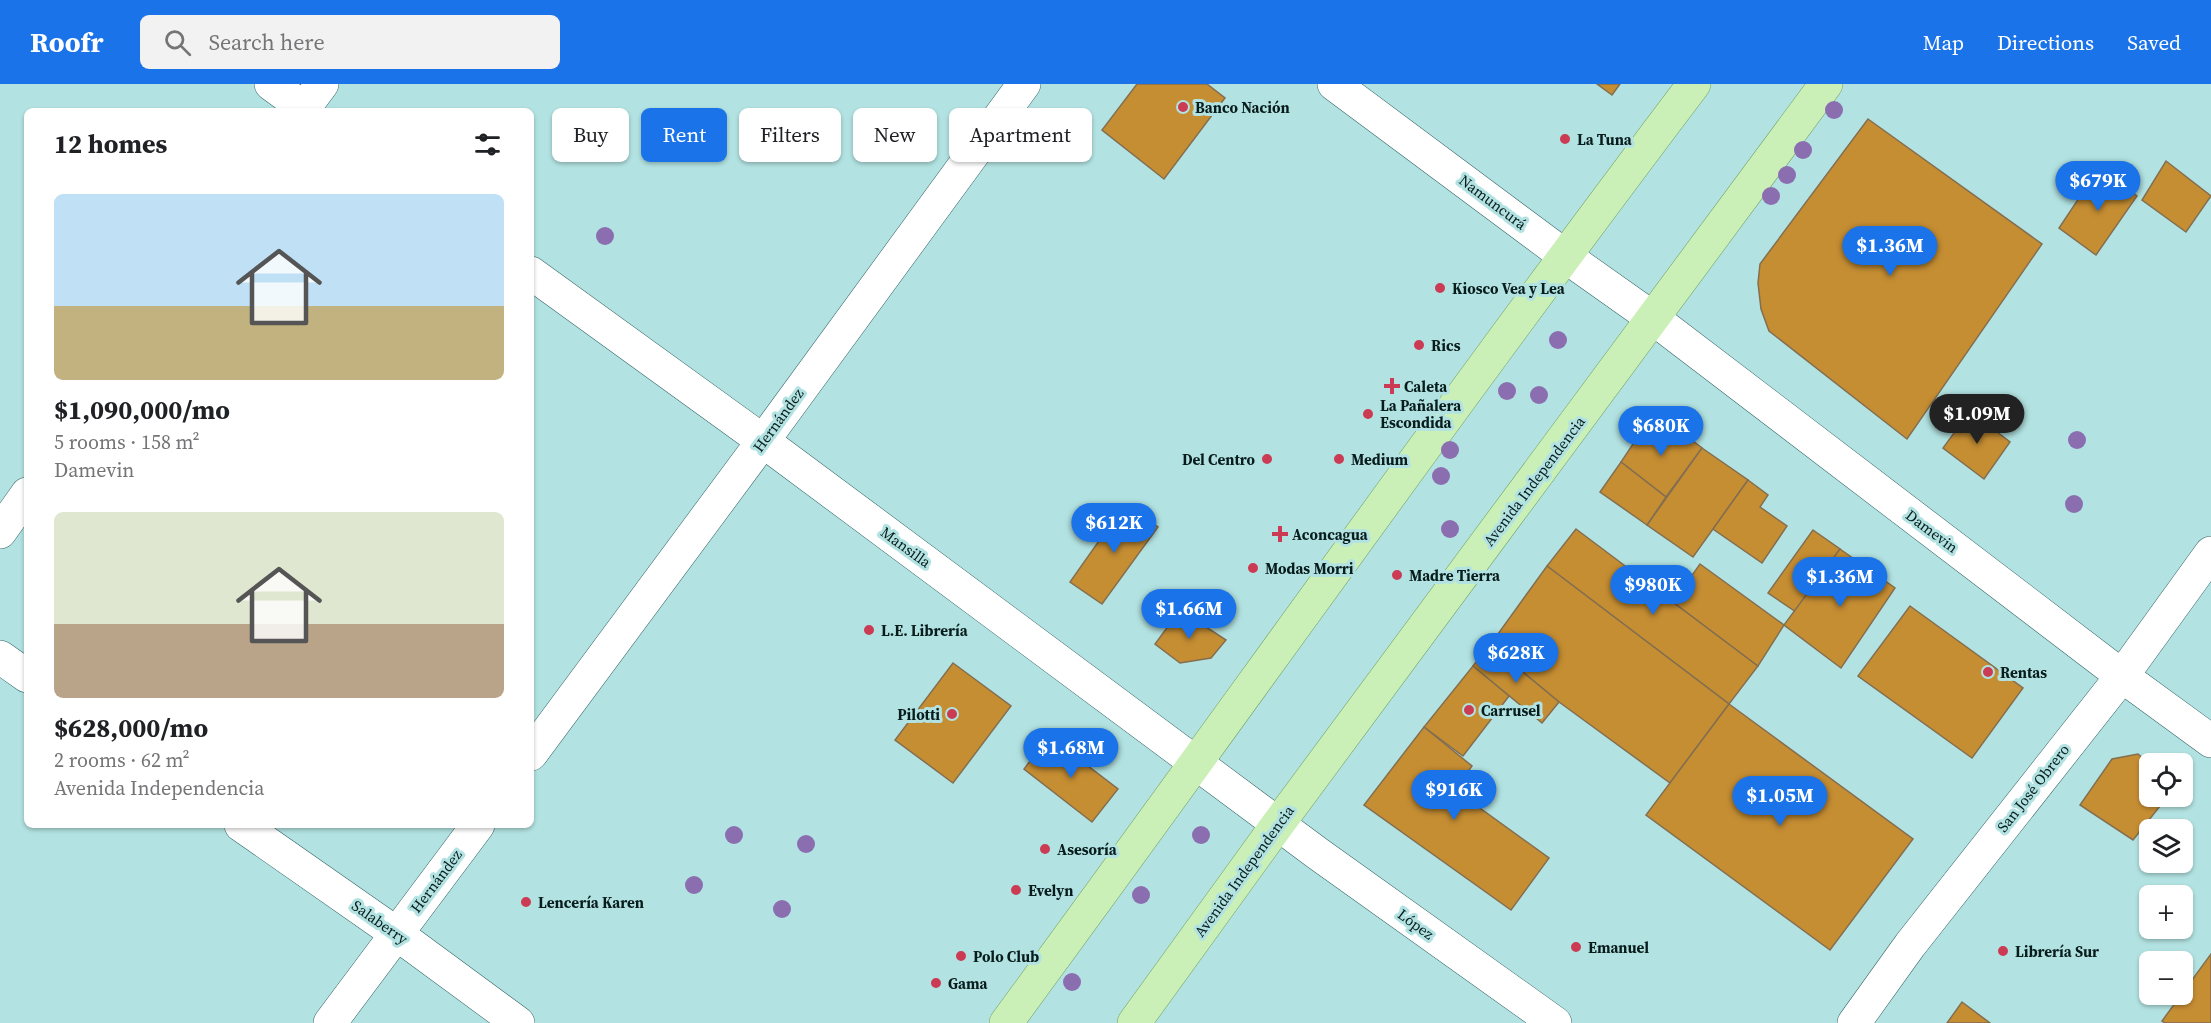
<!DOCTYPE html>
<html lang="en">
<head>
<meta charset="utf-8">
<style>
  :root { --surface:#fff; --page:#f2f2f2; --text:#202124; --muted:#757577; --accent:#1a73e8 }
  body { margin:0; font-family:"Source Serif 4",serif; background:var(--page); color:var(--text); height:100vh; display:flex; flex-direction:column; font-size:22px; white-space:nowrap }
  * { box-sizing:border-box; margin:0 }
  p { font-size:20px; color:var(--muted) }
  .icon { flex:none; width:33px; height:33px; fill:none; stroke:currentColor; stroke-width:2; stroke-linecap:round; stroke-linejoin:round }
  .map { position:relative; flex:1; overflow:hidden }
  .side { position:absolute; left:24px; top:24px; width:510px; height:720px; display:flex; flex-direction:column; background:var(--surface); border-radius:9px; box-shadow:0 2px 4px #0004 }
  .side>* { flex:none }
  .hud { position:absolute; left:552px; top:24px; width:570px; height:54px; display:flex; gap:12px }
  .buttons { position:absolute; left:2139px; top:669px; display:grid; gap:12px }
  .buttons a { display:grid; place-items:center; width:54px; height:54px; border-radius:9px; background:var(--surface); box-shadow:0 2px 4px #0004; font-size:30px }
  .price { position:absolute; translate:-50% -51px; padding:0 14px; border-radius:21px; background:var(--accent); color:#fff; font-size:20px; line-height:39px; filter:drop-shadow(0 2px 3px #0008) }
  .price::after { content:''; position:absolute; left:50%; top:36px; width:18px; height:14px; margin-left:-9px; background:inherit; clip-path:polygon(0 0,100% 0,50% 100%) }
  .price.current { background:#222; color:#fff }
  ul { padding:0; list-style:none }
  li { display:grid; align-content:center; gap:12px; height:318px; padding:0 30px }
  li span { display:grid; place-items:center; height:186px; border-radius:9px; color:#555 }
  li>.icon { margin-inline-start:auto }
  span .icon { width:108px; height:108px; fill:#fffc; stroke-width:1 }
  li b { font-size:26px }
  h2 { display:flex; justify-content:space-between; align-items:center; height:72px; padding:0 30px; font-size:26px }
  .chip { padding:0 21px; border-radius:9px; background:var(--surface); box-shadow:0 2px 4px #0004; font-size:21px; line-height:54px }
  .chip.current { background:var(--accent); color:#fff }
  header { display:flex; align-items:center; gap:36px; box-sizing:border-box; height:84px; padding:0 30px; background:var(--accent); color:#fff }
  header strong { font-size:28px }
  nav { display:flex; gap:33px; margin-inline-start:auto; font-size:21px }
  .search { width:420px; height:54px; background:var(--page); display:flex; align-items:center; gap:15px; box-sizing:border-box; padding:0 21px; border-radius:9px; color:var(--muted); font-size:22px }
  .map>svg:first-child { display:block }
  .building { fill:#c68e33; stroke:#836e50; stroke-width:1.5 }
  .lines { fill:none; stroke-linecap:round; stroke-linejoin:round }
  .minor-casing { stroke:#386666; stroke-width:34 }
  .major-casing { stroke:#709f62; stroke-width:34 }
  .minor { stroke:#fff; stroke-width:33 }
  .major { stroke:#cbf0b7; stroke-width:33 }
  .tree { fill:#8b6eb0 }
  .poi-dot { fill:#cb3b54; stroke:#b2e3e2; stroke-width:2 }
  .labels { text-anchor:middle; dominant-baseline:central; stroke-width:6; stroke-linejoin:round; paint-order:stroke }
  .poi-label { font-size:15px; font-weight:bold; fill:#091c1c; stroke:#b2e3e2; text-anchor:start }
  .street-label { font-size:15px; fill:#091c1c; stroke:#b2e3e2 }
</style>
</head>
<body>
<header>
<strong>Roofr</strong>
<div class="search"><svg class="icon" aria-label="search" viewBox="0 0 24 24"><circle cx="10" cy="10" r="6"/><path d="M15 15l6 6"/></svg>Search here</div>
<nav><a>Map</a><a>Directions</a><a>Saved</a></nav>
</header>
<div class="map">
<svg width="2211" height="939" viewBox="0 0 2211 939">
  <rect width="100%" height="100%" fill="#b2e3e2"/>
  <g class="building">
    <path d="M 1137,0 L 1207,0 L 1225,14 L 1164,95 L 1102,46 Z"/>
    <path d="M 1597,0 L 1620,0 L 1612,11 Z"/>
    <path d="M 1868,35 L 2042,160 L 1907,355 L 1769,247 L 1761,225 L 1758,199 L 1760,180 Z"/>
    <path d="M 2166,77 L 2211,112 L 2186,148 L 2142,116 Z"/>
    <path d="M 2099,84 L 2137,112 L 2096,171 L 2059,144 Z"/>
    <path d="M 1970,327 L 2010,358 L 1984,395 L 1943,364 Z"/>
    <path d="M 1672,341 L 1702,364 L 1666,413 L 1621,378 L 1643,345 Z"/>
    <path d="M 1702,364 L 1748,396 L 1693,473 L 1647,441 Z"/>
    <path d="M 1621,378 L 1666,413 L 1647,441 L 1600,408 Z"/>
    <path d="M 1748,396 L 1768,411 L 1760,423 L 1787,442 L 1762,479 L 1713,445 Z"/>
    <path d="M 1125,420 L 1158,443 L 1102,520 L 1070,498 Z"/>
    <path d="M 1576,445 L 1758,582 L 1729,620 L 1547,482 Z"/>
    <path d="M 1813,446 L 1840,465 L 1796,528 L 1768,509 Z"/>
    <path d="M 1840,465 L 1895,504 L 1841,584 L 1784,541 Z"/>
    <path d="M 1700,480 L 1784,541 L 1758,582 L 1673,518 Z"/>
    <path d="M 1547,482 L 1729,620 L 1670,699 L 1559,618 L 1490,561 Z"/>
    <path d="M 1910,522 L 2023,604 L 1972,674 L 1858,592 Z"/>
    <path d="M 1180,526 L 1226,556 L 1211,574 L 1180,579 L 1155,560 Z"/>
    <path d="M 1490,561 L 1559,618 L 1542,639 L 1473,582 Z"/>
    <path d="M 953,579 L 1011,622 L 953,699 L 895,656 Z"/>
    <path d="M 1473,582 L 1509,612 L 1463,672 L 1424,643 Z"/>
    <path d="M 1729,620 L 1913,755 L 1830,866 L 1646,731 Z"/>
    <path d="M 1424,643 L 1472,682 L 1455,706 L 1549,774 L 1511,826 L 1364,721 Z"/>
    <path d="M 1049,652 L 1118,705 L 1092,738 L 1024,685 Z"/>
    <path d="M 2138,670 L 2150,680 L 2150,712 L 2168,712 L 2133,756 L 2080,721 L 2112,675 Z"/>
    <path d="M 2211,870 L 2211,939 L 2165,939 L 2162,937 Z"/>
    <path d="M 1962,918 L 1990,939 L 1947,939 Z"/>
  </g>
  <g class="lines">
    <defs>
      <g id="minor">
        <path d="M 271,0 L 308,27"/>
        <path d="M 1334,0 L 1565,172 L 1654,235 L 2122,592 L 2211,657"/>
        <path d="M 302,27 L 322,0"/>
        <path d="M 531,189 L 763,357 L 1317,769 L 1555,939"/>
        <path d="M 0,448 L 27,410"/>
        <path d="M 0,573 L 27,592"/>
        <path d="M 531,670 L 763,357 L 1024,0"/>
        <path d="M 241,741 L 397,850 L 518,939"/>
        <path d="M 330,939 L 478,741"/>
        <path d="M 1854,939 L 1910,861 L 2122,592 L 2211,469"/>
      </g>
      <g id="major">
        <path d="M 1006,939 C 1236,626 1460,309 1694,0"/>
        <path d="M 1134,939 L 1278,740 L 1826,0"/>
      </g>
    </defs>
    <use href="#minor" class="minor-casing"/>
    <use href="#major" class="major-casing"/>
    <use href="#minor" class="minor"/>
    <use href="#major" class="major"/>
  </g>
  <g class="tree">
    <circle cx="1834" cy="26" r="9"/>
    <circle cx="1803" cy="66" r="9"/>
    <circle cx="1787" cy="91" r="9"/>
    <circle cx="1771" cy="112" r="9"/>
    <circle cx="605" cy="152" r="9"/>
    <circle cx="1558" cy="256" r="9"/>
    <circle cx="1507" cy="307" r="9"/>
    <circle cx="1539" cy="311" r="9"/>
    <circle cx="2077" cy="356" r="9"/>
    <circle cx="1450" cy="366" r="9"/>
    <circle cx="1441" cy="392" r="9"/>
    <circle cx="2074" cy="420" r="9"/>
    <circle cx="1450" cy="445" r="9"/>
    <circle cx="734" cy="751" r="9"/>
    <circle cx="1201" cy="751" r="9"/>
    <circle cx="806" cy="760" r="9"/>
    <circle cx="694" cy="801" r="9"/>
    <circle cx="1141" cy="811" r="9"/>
    <circle cx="782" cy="825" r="9"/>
    <circle cx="1072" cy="898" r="9"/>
  </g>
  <g class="poi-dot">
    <circle cx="1183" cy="23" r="6"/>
    <circle cx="1565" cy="55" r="6"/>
    <circle cx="1440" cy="204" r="6"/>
    <circle cx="1419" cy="261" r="6"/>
    <path d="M1389 293h6v6h6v6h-6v6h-6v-6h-6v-6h6z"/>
    <circle cx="1368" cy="330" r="6"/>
    <circle cx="1267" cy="375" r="6"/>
    <circle cx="1339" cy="375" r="6"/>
    <path d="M1277 441h6v6h6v6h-6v6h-6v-6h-6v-6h6z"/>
    <circle cx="1253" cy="484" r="6"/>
    <circle cx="1397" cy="491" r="6"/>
    <circle cx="869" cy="546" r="6"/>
    <circle cx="1988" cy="588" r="6"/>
    <circle cx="1469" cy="626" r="6"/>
    <circle cx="952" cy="630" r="6"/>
    <circle cx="1045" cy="765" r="6"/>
    <circle cx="1016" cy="806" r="6"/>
    <circle cx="526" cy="818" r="6"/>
    <circle cx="1576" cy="863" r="6"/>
    <circle cx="2003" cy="867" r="6"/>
    <circle cx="961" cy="872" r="6"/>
    <circle cx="936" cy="899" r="6"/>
  </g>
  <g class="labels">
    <g class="poi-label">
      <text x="1195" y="23">Banco Nación</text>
      <text x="1577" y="55">La Tuna</text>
      <text x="1452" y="204">Kiosco Vea y Lea</text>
      <text x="1431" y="261">Rics</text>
      <text x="1404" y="302">Caleta</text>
      <text x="1380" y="321">La Pañalera<tspan x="1380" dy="17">Escondida</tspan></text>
      <text x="1255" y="375" text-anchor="end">Del Centro</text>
      <text x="1351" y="375">Medium</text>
      <text x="1292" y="450">Aconcagua</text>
      <text x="1265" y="484">Modas Morri</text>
      <text x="1409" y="491">Madre Tierra</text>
      <text x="881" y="546">L.E. Librería</text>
      <text x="2000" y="588">Rentas</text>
      <text x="1481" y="626">Carrusel</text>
      <text x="940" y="630" text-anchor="end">Pilotti</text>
      <text x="1057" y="765">Asesoría</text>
      <text x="1028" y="806">Evelyn</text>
      <text x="538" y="818">Lencería Karen</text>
      <text x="1588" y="863">Emanuel</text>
      <text x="2015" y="867">Librería Sur</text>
      <text x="973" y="872">Polo Club</text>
      <text x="948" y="899">Gama</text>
    </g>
    <g class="street-label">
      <text transform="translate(1493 118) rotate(37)">Namuncurá</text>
      <text transform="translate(778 336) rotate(-54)">Hernández</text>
      <text transform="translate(1534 397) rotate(-53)">Avenida Independencia</text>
      <text transform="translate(1932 447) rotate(37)">Damevin</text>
      <text transform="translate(906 463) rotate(36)">Mansilla</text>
      <text transform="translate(2033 704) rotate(-52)">San José Obrero</text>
      <text transform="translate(1244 787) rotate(-54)">Avenida Independencia</text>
      <text transform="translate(436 797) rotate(-53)">Hernández</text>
      <text transform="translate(380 838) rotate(35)">Salaberry</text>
      <text transform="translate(1416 840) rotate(36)">López</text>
    </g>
  </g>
</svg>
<div class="buttons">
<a><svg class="icon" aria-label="locate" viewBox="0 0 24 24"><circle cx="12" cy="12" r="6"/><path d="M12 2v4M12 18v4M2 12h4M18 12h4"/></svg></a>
<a><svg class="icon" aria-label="layers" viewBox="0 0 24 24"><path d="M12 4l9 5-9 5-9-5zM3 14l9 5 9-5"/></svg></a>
<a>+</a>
<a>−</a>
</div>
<b class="price" style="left:2098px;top:128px">$679K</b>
<b class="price" style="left:1890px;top:193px">$1.36M</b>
<b class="price current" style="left:1977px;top:361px">$1.09M</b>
<b class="price" style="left:1661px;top:373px">$680K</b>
<b class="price" style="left:1114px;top:470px">$612K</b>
<b class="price" style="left:1840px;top:524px">$1.36M</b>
<b class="price" style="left:1653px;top:532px">$980K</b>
<b class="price" style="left:1189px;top:556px">$1.66M</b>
<b class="price" style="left:1516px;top:600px">$628K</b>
<b class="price" style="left:1071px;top:695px">$1.68M</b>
<b class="price" style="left:1454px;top:737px">$916K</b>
<b class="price" style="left:1780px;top:743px">$1.05M</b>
<div class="hud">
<a class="chip">Buy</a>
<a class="chip current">Rent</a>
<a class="chip">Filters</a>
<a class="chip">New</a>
<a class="chip">Apartment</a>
</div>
<section class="side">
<h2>12 homes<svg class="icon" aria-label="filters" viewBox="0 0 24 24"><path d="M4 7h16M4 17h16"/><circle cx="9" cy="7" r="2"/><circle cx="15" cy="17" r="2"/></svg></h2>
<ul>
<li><span style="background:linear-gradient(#bfe0f5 60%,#c2b280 0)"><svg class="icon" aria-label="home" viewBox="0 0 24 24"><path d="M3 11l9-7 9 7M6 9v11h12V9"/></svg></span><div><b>$1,090,000/mo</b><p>5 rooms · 158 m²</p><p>Damevin</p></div></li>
<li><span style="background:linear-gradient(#dfe7d0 60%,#b9a48a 0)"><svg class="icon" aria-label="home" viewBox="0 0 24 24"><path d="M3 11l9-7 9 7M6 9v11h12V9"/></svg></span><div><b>$628,000/mo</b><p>2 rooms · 62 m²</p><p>Avenida Independencia</p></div></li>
</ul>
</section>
</div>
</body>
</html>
